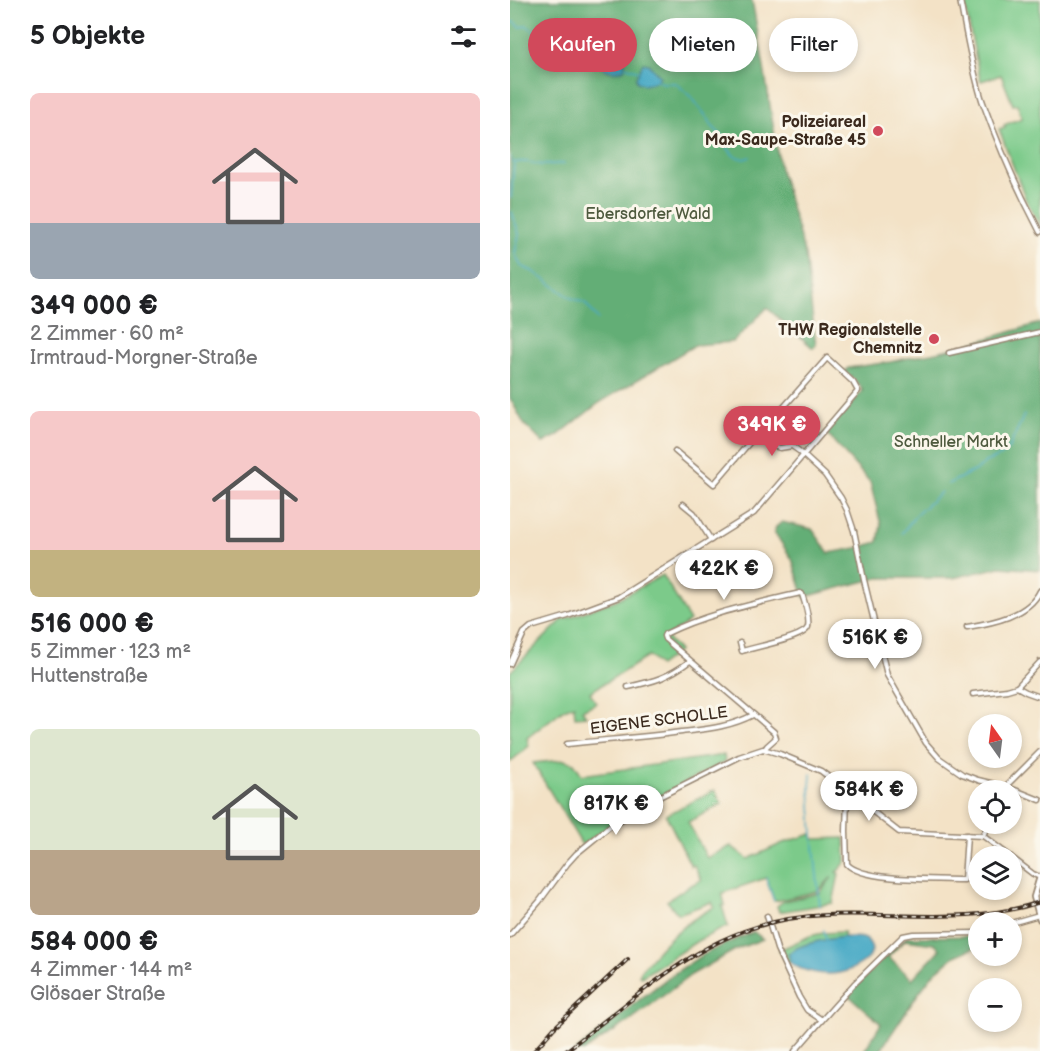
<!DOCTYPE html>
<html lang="de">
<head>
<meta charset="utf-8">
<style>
  :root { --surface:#fff; --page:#f2f2f2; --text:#202124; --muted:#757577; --accent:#d1495b }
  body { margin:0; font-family:"Balsamiq Sans",sans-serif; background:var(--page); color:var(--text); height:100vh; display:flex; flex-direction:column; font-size:22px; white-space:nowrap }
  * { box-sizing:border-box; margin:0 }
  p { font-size:20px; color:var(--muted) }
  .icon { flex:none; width:33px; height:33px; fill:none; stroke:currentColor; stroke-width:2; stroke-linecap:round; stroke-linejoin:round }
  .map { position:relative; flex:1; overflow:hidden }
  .sheet { display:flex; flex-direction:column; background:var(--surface); width:510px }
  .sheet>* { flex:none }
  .top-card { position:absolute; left:18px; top:18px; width:422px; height:54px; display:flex; gap:12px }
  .needle { width:39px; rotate:346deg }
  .tools { position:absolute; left:458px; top:714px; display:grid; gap:12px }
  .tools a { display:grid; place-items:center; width:54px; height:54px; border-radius:50%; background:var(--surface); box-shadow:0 3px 9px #0003; font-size:30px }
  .price { position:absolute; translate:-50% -51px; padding:0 14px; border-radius:21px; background:#fff; color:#222; font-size:20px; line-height:39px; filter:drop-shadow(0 2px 3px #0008) }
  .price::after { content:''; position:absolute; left:50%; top:36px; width:18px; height:14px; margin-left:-9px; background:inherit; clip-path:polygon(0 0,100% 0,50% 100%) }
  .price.on { background:var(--accent); color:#fff }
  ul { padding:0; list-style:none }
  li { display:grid; align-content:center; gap:12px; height:318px; padding:0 30px }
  li span { display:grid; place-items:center; height:186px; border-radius:9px; color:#555 }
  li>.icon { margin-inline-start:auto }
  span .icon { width:108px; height:108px; fill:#fffc; stroke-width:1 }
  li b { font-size:26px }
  h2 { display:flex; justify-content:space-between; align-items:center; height:72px; padding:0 30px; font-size:26px }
  .pill { padding:0 21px; border-radius:27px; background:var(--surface); box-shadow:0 3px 9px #0003; font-size:21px; line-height:54px }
  .pill.on { background:var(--accent); color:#fff }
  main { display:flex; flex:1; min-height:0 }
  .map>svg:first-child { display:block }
  .green { fill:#7bca8a; stroke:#5b7a54; stroke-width:1.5 }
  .forest { fill:#64ae76; stroke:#506c4a; stroke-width:1.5 }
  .water { fill:#45a8c5; stroke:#406972; stroke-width:1.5 }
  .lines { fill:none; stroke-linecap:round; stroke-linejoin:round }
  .stream { stroke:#45a8c5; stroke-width:1.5 }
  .minor-casing { stroke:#978672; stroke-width:7 }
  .major-casing { stroke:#978672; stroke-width:8 }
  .minor { stroke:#fff; stroke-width:4 }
  .major { stroke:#fff; stroke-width:4.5 }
  .rail-casing { stroke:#3b2a1e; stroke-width:4 }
  .rail { stroke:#fbf7ec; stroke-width:1.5; stroke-dasharray:4.5; stroke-linecap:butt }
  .poi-dot { fill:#d1495b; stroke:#fbf7ec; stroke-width:2 }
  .labels { text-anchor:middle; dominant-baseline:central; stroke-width:6; stroke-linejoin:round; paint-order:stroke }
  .poi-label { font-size:16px; font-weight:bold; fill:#3b2a1e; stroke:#fbf7ec; text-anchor:end }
  .park-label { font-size:16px; fill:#4e5a3e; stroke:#fbf7ec }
  .street-label { font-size:16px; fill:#3b2a1e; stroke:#fbf7ec }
</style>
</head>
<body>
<main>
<section class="sheet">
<h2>5 Objekte<svg class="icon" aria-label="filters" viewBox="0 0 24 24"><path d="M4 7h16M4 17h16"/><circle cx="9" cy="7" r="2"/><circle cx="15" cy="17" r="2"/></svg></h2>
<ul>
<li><span style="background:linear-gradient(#f6c9c9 70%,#9aa5b1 0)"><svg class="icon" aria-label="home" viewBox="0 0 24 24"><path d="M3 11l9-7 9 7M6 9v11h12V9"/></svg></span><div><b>349 000 €</b><p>2 Zimmer · 60 m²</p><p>Irmtraud-Morgner-Straße</p></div></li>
<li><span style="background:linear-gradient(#f6c9c9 75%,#c2b280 0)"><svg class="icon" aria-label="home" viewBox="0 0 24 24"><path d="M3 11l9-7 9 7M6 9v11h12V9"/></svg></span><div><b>516 000 €</b><p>5 Zimmer · 123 m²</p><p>Huttenstraße</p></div></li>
<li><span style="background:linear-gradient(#dfe7d0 65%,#b9a48a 0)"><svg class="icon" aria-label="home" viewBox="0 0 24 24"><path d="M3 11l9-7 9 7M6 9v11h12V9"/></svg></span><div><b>584 000 €</b><p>4 Zimmer · 144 m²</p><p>Glösaer Straße</p></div></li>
</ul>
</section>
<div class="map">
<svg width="530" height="1051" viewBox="0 0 530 1051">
  <rect width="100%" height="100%" fill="#fbf7ec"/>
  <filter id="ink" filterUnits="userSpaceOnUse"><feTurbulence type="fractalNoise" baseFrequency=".0167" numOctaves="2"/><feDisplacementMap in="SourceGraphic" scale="12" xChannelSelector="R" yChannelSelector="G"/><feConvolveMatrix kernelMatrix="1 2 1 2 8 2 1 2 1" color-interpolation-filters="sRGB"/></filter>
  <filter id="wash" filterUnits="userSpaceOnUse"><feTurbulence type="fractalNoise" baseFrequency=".008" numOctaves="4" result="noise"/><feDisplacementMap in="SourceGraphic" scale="24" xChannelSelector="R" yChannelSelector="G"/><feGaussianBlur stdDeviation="1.35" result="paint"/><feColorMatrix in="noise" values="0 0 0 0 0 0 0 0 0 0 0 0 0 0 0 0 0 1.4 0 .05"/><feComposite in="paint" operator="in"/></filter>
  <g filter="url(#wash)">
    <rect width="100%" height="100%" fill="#f3e2c6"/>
    <g class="green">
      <path d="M 454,0 L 530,0 L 530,226 L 516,200 L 489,129 L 495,127 L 494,125 L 512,118 L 507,104 L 503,105 L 491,75 L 471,81 L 470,79 Z"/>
      <path d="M 153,575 L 180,621 L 158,636 L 158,639 L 169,651 L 149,666 L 139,656 L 80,692 L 86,703 L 72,710 L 76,716 L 65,717 L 64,705 L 54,709 L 17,738 L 19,746 L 0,762 L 0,672 L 52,620 L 106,600 Z"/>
      <path d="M 214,755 L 215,762 L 125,809 L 98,826 L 72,845 L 23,763 L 54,760 L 64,763 L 72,775 Z"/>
      <path d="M 205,790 L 212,804 L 178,822 L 197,858 L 221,846 L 238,859 L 273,843 L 302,834 L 304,839 L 335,838 L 336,862 L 327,872 L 329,874 L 323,903 L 269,912 L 267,906 L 274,901 L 310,893 L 322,877 L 308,891 L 266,901 L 264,901 L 256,878 L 212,893 L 215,905 L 212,906 L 218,926 L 189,940 L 131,977 L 129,975 L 132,969 C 155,941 172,924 204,907 L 202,902 L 168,914 L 157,901 L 176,888 L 191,880 L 184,865 L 181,866 L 156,815 Z"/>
      <path d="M 334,932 L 334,937 L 293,946 L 278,963 L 269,950 L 300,936 L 313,933 Z"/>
    </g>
    <g class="forest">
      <path d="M 0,0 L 242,0 L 253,61 L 270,169 L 295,255 L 306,345 L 303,348 L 257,308 L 223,342 L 185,345 L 89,403 L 47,436 L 33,443 L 14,424 L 0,398 Z"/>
      <path d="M 530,323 L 530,570 L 490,567 L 443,578 L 368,578 L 294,597 L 282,559 L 264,532 L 266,527 L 272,522 L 302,529 L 319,553 L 347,548 L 368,542 L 371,525 L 360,482 L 316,433 L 353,391 L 350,386 L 335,371 L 338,368 L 380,362 L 449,347 Z"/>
      <path d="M 244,932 L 253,939 L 227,949 L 181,975 L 118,1022 L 74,1051 L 66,1051 C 103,1022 138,990 177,965 C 197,951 221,941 244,932 Z"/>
      <path d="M 468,936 L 468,946 L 445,956 L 425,972 L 408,994 L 370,1051 L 354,1051 L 371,1024 L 338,995 L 384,947 L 386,946 L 388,947 L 378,957 L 402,979 L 430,949 L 424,944 L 395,940 L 390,945 L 389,944 L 397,937 Z"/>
    </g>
    <g class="water">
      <path d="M 37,22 L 48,30 L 51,41 L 50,47 L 46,50 L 29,49 C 27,42 31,27 37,22 Z"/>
      <path d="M 99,52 C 107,53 111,57 115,63 L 114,69 C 106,73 101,72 93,68 L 92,65 Z"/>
      <path d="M 133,63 L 138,64 L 150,76 L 147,81 L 135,85 L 127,82 L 126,78 Z"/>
      <path d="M 334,937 C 340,937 347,937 353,938 C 356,939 359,941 360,944 C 369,958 340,971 329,973 C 314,976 292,972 279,962 L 280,960 L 278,954 C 288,943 319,939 334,937 Z"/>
    </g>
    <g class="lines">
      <g class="stream">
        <path d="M 0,23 L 4,22 L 10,27 L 16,25 L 24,31 L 31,25 L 34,24"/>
        <path d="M 50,47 L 95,59"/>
        <path d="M 115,66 L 129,71"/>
        <path d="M 147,81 L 154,83 L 166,83 L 183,99 L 199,120 L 202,126 L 215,139 L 217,147 L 224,156 L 234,159 L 240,157"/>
        <path d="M 0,156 L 4,163 L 1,198"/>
        <path d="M 5,163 C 15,159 24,165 34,165 C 41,165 46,163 54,164"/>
        <path d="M 2,212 L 9,234 L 5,253 L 11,266 L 24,272 L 61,298 L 75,303 L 88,319"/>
        <path d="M 438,484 L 470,468 L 475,462 L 491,456 L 499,448 L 514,415"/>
        <path d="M 392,533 L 406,515 L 431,492"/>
        <path d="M 301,774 L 300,788 L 303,836 L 310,906"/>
        <path d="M 256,878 L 264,901"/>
        <path d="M 314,930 L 316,940"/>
      </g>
    </g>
  </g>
  <g filter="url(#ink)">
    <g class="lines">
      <defs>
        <g id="minor">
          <path d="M 450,0 C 456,32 462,69 472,100 C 488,145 508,190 530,232"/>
          <path d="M 439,353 L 530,332"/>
          <path d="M 249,433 L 263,446 L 270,448 L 282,446 L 289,451 L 315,475 L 331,498 L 337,510 L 344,531 L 354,580 L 377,675 L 416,743 L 429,758 L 452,774 L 468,780 L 500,788 L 530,800"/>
          <path d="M 173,504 L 184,513 L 201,540"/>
          <path d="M 457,627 C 482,623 518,616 530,591"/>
          <path d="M 230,643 L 232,651 C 245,647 295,638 298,627 C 300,618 295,603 292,594 L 290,593 C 244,604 197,613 155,634 L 154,636 L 155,639 L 264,732 L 266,738 L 257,746 L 255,749"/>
          <path d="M 0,664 L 14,633 L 21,627 L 58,616 L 109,597 L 244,513 L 348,391 L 343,382 L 317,358 L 273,408 L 263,415 L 204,484 L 165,451"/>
          <path d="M 118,687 C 145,681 157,678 180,661"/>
          <path d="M 507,687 L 516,692 L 530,697"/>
          <path d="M 463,694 L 497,690 L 507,687 L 530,662"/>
          <path d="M 57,744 C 95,740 134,737 172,732 C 197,729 220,727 243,715"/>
          <path d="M 492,790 L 530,752"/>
          <path d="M 339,793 L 337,796 L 336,831 L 337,864 C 353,882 429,879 454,880 L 457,835"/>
          <path d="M 473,836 L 478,824"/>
          <path d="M 501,857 L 523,874 L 530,877"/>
          <path d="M 257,916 L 267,949 L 289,997 L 297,1010 L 312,1020 L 344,984 L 393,936 L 403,934 L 468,933"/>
          <path d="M 501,923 L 529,915"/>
          <path d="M 0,935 L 29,902 L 57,864 L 66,854 L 99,827 L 147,798 L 229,757 L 253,749 L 270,754 L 311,771 L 389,832 L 473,836 L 500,856"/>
          <path d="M 285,1051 L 312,1020"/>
        </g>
        <path id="major" d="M 530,877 L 524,897 L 530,919"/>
      </defs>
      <use href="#minor" class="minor-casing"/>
      <use href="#major" class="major-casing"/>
      <use href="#minor" class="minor"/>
      <use href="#major" class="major"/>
      <defs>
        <g id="rail">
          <path d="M 24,1051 L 44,1028 L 118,959"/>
          <path d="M 56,1051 C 76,1035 97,1019 117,1003 C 181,953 233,918 317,915 C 389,912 461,925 530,902"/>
        </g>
      </defs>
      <use href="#rail" class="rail-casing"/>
      <use href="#rail" class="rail"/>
    </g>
  </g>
  <g class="poi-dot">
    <circle cx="368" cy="131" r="6"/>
    <circle cx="424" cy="339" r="6"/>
  </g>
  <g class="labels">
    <g class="poi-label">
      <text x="356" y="122">Polizeiareal<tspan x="356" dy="18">Max-Saupe-Straße 45</tspan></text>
      <text x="412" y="330">THW Regionalstelle<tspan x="412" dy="18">Chemnitz</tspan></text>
    </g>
    <g class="park-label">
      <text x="138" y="214">Ebersdorfer Wald</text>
      <text x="441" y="442">Schneller Markt</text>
    </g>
    <g class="street-label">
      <text transform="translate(149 721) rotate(-7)">EIGENE SCHOLLE</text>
    </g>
  </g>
</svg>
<div class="tools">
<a><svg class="needle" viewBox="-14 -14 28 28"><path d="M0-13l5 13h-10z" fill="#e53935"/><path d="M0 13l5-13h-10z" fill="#757577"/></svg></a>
<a><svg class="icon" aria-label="locate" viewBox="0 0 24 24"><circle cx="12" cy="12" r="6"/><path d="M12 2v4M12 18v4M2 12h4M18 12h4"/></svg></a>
<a><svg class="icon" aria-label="layers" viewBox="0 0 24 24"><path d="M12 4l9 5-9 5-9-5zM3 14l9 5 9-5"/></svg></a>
<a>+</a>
<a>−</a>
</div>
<b class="price on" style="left:262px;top:457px">349K €</b>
<b class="price" style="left:214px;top:601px">422K €</b>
<b class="price" style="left:365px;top:670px">516K €</b>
<b class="price" style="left:359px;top:822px">584K €</b>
<b class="price" style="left:106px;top:836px">817K €</b>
<div class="top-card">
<a class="pill on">Kaufen</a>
<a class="pill">Mieten</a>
<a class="pill">Filter</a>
</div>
</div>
</main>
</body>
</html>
